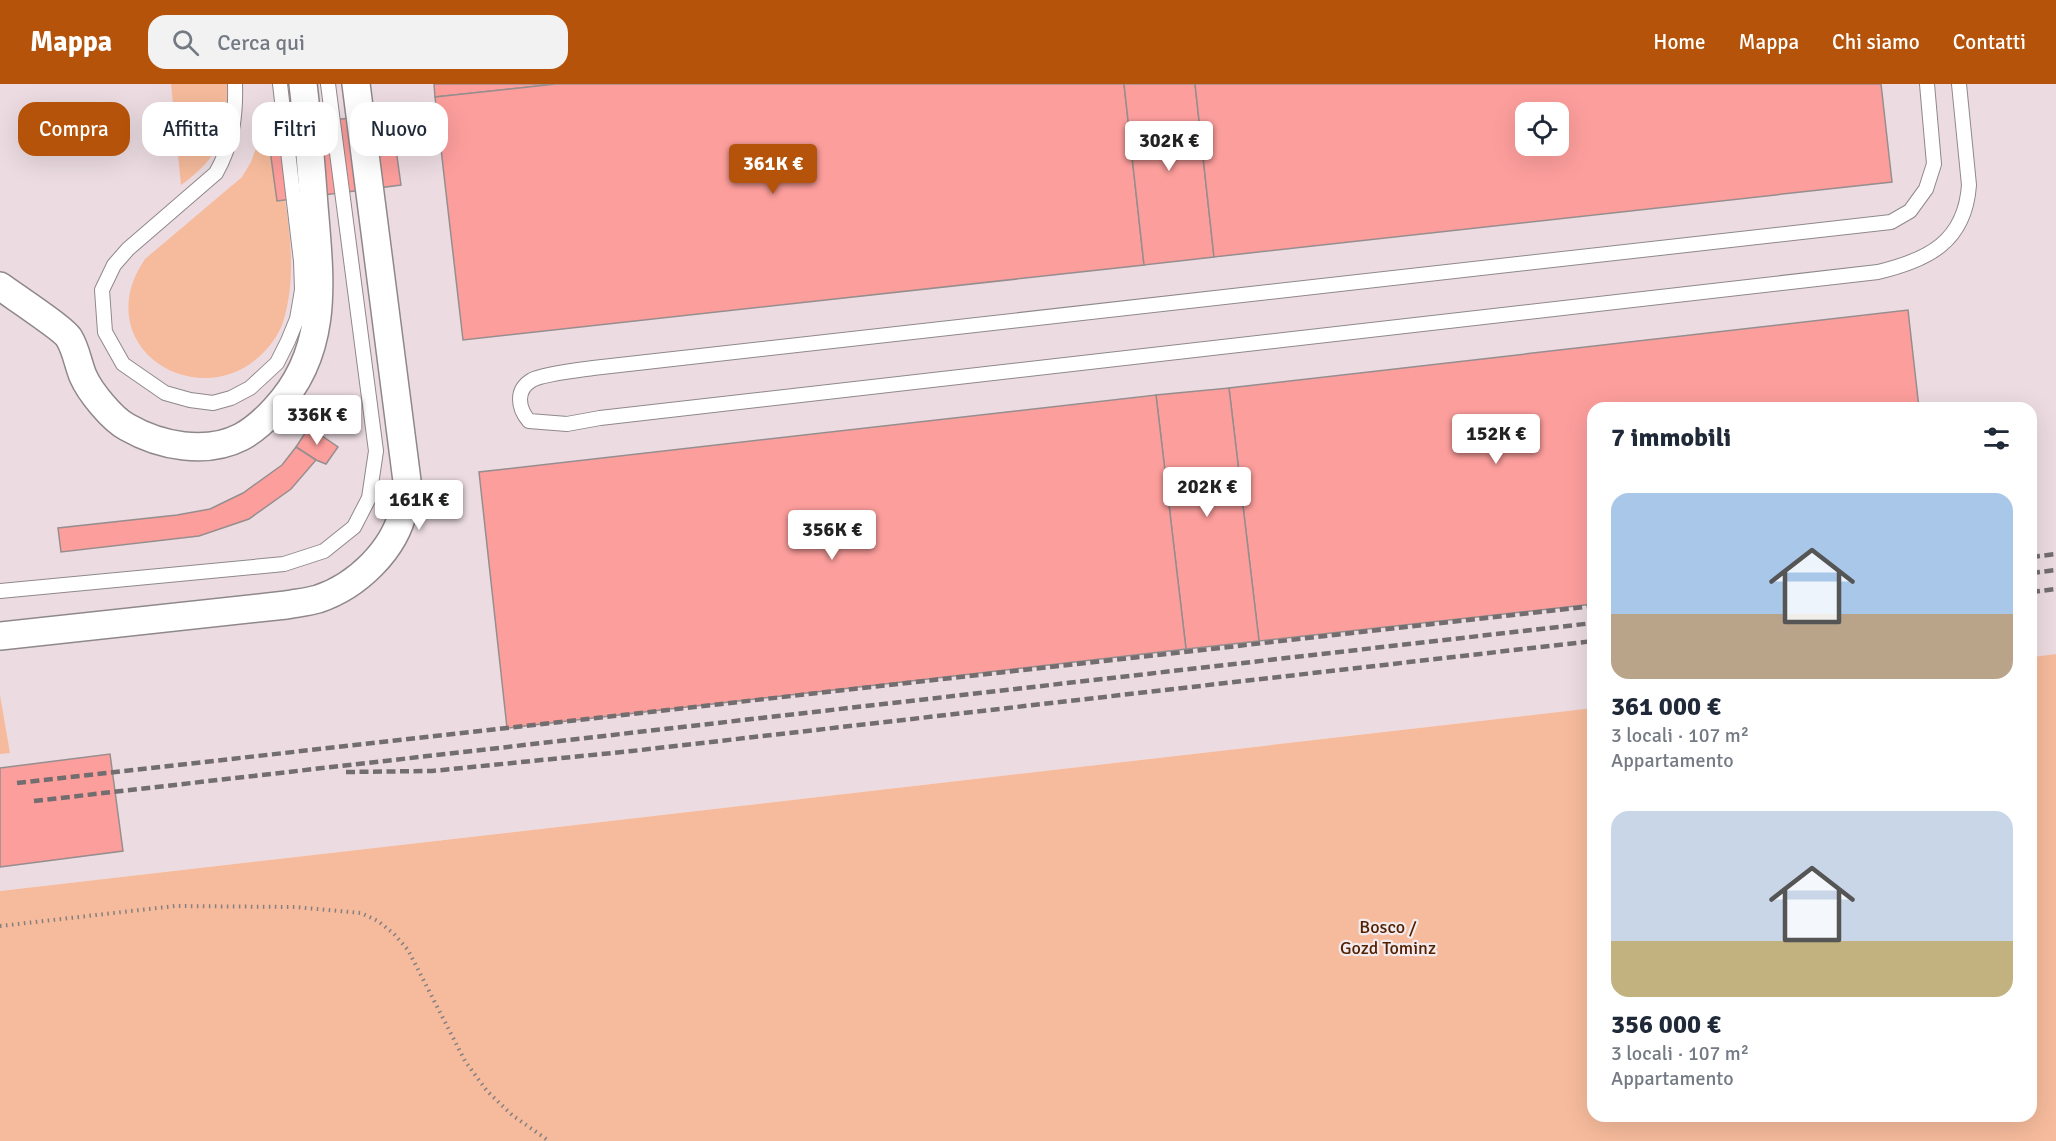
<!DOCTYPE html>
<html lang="it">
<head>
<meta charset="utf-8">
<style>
  :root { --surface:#fff; --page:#f2f2f3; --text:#1f2937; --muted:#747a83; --accent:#b45309 }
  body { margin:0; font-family:Signika,sans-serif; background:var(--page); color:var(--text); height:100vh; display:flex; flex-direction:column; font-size:22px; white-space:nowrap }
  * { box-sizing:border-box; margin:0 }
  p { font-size:20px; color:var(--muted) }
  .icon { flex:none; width:33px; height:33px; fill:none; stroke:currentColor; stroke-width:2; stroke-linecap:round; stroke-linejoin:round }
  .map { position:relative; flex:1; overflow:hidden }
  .sheet { position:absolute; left:1587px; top:318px; width:450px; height:720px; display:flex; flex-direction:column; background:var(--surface); border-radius:18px; box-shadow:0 6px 24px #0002 }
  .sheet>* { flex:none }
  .guide { position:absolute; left:18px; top:18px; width:570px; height:54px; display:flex; gap:12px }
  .controls { position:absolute; left:1515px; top:18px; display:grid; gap:12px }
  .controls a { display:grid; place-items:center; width:54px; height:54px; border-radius:12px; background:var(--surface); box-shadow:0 6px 24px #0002; font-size:30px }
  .price { position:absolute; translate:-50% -51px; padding:0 14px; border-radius:6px; background:#fff; color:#222; font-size:20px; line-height:39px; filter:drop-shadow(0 2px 3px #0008) }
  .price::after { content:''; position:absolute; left:50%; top:36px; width:18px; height:14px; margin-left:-9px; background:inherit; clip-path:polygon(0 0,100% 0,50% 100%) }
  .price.current { background:var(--accent); color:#fff }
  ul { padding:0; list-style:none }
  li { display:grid; align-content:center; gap:12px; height:318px; padding:0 24px }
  li span { display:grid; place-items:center; height:186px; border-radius:18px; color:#555 }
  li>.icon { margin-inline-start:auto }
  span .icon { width:108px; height:108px; fill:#fffc; stroke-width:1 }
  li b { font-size:26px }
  h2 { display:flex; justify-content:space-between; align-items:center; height:72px; padding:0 24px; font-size:26px }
  .tag { padding:0 21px; border-radius:18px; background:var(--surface); box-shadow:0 6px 24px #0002; font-size:21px; line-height:54px }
  .tag.current { background:var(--accent); color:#fff }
  header { display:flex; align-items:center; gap:36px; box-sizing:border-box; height:84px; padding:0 30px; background:var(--accent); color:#fff }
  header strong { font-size:28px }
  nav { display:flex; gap:33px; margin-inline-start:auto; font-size:21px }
  .search { width:420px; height:54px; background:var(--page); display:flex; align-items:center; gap:15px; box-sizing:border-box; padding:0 21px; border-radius:18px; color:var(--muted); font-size:22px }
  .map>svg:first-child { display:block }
  .built { fill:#ecdce2; fill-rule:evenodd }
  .green { fill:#f6bb9c }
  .building { fill:#fc9e9c; stroke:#968e8e; stroke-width:1.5; fill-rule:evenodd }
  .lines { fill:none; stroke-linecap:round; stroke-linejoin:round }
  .service-casing { stroke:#8f888b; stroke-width:16 }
  .minor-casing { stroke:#8f888b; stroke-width:30 }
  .path { stroke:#847f81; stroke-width:4; stroke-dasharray:1.5 4.5; stroke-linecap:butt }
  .service { stroke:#fff; stroke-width:14 }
  .minor { stroke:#fff; stroke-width:27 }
  .rail { stroke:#726d6f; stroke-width:4.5; stroke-dasharray:9 4.5; stroke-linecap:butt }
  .labels { text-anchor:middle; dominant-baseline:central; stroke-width:4.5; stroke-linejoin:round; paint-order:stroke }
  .park-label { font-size:18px; fill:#532100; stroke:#f2eaed }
</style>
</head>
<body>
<header>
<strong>Mappa</strong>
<div class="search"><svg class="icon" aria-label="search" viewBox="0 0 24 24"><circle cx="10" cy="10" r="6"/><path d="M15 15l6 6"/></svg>Cerca qui</div>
<nav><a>Home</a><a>Mappa</a><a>Chi siamo</a><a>Contatti</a></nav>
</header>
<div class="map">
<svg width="2056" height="1057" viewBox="0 0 2056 1057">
  <rect width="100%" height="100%" fill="#f2eaed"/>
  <path class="built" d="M 0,0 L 2056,0 L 2056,570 L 2031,573 L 2031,324 L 1593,324 L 1593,624 L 0,807 ZM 1526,28 L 1558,28 L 1558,62 L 1526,62 Z"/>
  <g class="green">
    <path d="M 171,0 L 227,0 C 229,49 221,72 181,101 Z"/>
    <path d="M 260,53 L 275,54 C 283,112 301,176 284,235 C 280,248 273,259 263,269 C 209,325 111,280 131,204 C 134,193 139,184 145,175 L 242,93 L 251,78 Z"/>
    <path d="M 2056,570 L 2056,1057 L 0,1057 L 0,807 L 1593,624 L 1593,1032 L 2031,1032 L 2031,573 Z"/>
    <path d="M 0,611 L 10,669 L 0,670 Z"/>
  </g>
  <g class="building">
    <path d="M 434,0 L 556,0 L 435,13 Z"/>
    <path d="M 556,0 L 1124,0 L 1144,181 L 463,256 L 435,13 Z"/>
    <path d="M 1124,0 L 1195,0 L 1214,173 L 1144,181 Z"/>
    <path d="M 1195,0 L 1881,0 L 1892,98 L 1214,173 ZM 1526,28 L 1558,28 L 1558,62 L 1526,62 Z"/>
    <path d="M 391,29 L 401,101 L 277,117 L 267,44 Z"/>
    <path d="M 1908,226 L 1919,324 L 1593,324 L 1593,520 L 1259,557 L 1229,304 Z"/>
    <path d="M 1229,304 L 1259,557 L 1186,565 L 1156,311 Z"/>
    <path d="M 1156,311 L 1186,565 L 507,644 L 479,388 Z"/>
    <path d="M 309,343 L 338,363 L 326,380 L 316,376 L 296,363 Z"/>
    <path d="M 296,363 L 316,376 L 291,405 L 249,435 L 199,452 L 61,468 L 58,444 L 177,431 L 210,425 L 243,409 L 282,381 Z"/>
    <path d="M 110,670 L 123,767 L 0,783 L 0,684 Z"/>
  </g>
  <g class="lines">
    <defs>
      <g id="service">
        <path d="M 235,0 C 236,32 232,61 216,89 L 128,165 L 114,181 L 102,206 L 105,248 L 123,280 L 165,309 L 190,316 L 213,319 L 231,314 L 250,304 L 277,279 L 288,257 L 297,235 L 302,206 L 301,177 L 280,0"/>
        <path d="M 1927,0 L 1934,80 L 1926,105 L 1910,127 L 1891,138 L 593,284 C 579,286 543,290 532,296 C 515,306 518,324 529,337 L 567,340 L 600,334 L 1878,188 C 1928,176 1965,158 1969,101 L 1959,0"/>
        <path d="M 0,507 L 284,480 L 324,467 L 354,443 L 369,414 L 376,367 L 328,0"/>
      </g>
      <g id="minor">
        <path d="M 0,202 C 12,211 64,245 69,254 C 76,265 78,280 83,292 C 90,308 112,335 127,343 C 160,362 206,371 241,353 C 254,346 265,336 275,325 C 330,267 320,195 314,122 C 311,81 308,41 303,0"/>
        <path d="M 0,552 L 286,521 C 296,519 308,518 318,515 C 357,502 395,466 404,424 C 405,415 406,406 407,397 L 356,0"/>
      </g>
    </defs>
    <use href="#service" class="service-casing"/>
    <use href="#minor" class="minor-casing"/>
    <path class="path" d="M 0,842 L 175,822 L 295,823 L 361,829 L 378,837 L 394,850 L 408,866 L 465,977 L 487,1007 L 512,1031 L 549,1057"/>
    <use href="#service" class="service"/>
    <use href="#minor" class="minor"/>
    <g class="rail">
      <path d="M 2031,473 L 2056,470"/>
      <path d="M 2031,489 L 2056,486"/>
      <path d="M 2031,508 L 2056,505"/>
      <path d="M 346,688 L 432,687 L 632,667 L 1593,557"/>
      <path d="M 17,699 L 1593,522"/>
      <path d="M 34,717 L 1593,539"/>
    </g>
  </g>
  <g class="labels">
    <g class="park-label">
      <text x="1388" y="843">Bosco /<tspan x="1388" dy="21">Gozd Tominz</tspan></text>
    </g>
  </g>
</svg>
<div class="controls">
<a><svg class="icon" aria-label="locate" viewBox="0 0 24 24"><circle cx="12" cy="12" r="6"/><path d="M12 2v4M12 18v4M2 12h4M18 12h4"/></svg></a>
</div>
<b class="price" style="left:1169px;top:88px">302K €</b>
<b class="price current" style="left:773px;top:111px">361K €</b>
<b class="price" style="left:317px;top:362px">336K €</b>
<b class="price" style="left:1496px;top:381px">152K €</b>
<b class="price" style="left:1207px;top:434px">202K €</b>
<b class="price" style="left:419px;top:447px">161K €</b>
<b class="price" style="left:832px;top:477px">356K €</b>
<div class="guide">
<a class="tag current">Compra</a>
<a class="tag">Affitta</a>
<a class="tag">Filtri</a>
<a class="tag">Nuovo</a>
</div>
<section class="sheet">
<h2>7 immobili<svg class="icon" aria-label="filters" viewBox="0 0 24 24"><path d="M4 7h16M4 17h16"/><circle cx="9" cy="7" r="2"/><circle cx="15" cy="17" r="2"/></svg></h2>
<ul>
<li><span style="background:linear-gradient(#a9c7e8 65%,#b9a48a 0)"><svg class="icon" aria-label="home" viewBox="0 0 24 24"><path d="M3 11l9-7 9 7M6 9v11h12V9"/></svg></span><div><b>361 000 €</b><p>3 locali · 107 m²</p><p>Appartamento</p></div></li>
<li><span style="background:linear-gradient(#c9d6e8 70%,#c2b280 0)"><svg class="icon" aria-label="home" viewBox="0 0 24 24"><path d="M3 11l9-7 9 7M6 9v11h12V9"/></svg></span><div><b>356 000 €</b><p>3 locali · 107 m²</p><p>Appartamento</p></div></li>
</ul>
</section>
</div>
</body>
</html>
